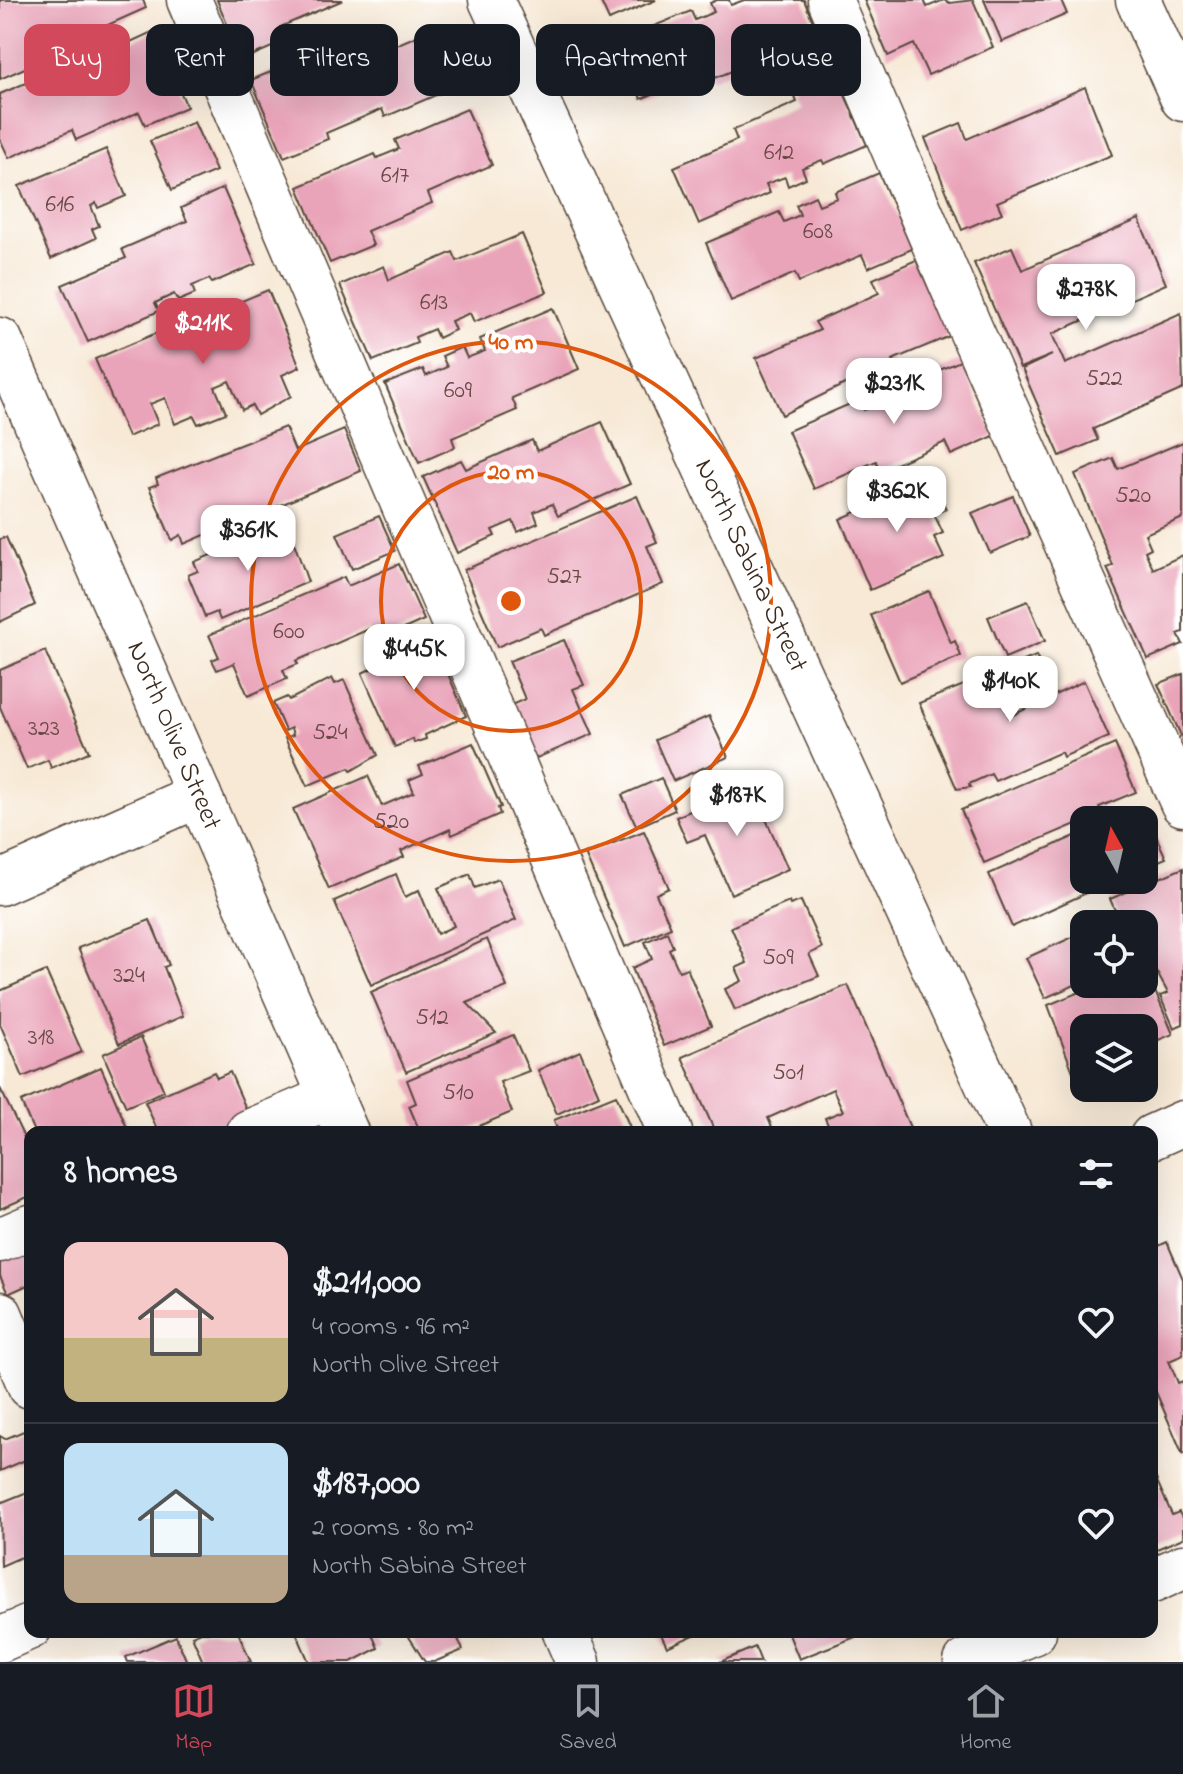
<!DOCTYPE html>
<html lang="en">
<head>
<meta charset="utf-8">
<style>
  :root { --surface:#171b24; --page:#20242c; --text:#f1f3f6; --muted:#9ea1a6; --line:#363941; --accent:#d1495b }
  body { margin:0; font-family:"Indie Flower",sans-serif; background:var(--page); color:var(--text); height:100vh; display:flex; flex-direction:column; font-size:30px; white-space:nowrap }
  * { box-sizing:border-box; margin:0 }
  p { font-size:26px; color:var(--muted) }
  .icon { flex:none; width:44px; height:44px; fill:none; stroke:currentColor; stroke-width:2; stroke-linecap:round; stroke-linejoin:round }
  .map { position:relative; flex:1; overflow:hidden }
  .panel { position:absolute; left:24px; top:1126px; width:1134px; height:512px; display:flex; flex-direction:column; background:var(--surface); border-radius:16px; box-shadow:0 8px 32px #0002 }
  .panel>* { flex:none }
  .banner { position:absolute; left:24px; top:24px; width:1136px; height:72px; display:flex; gap:16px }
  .needle { width:52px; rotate:352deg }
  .buttons { position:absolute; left:1070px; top:806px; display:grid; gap:16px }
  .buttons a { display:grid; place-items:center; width:88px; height:88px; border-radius:16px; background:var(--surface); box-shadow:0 8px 32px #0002; font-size:40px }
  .price { position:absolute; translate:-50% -68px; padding:0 18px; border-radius:16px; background:#fff; color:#222; font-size:26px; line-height:52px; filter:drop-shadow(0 2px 4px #0008) }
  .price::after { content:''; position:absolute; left:50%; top:48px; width:24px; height:18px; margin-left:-12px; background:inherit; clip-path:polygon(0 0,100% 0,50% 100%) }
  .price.active { background:var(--accent); color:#fff }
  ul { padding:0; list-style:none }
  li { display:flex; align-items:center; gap:24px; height:200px; padding:0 40px }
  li+li { border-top:2px solid var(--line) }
  li span { display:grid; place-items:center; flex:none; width:224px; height:160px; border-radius:16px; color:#555 }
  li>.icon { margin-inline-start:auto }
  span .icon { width:96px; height:96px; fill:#fffc; stroke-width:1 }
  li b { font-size:34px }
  h2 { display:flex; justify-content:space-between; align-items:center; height:96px; padding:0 40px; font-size:34px }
  .tag { padding:0 28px; border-radius:16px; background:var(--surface); box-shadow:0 8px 32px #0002; font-size:28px; line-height:72px }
  .tag.active { background:var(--accent); color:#fff }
  .tab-bar { display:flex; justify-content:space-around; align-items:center; height:112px; border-top:2px solid var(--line); background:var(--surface); font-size:22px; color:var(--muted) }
  .tab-bar a { display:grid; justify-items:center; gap:4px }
  .tab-bar .active { color:var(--accent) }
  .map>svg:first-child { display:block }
  .building { fill:#eaa4ba }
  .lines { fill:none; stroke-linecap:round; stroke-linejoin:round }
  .minor-casing { stroke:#57473a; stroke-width:47 }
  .minor { stroke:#fff; stroke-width:44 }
  .ring { fill:none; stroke:#df570d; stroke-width:4 }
  .labels { text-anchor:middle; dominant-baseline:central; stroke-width:8; stroke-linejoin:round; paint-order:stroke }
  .number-label { font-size:24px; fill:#674845 }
  .street-label { font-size:28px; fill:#3b2a1e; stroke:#fff }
  .centre { fill:#df570d; stroke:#fff; stroke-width:4 }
  .ring-label { font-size:24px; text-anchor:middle; font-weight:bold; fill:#df570d; stroke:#fff; stroke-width:8; stroke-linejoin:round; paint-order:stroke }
</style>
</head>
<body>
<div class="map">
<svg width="1183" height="1662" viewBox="0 0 1183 1662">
  <rect width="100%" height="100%" fill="#fff"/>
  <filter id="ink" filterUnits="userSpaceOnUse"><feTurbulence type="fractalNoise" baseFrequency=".0125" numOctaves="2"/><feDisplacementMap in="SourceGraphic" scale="16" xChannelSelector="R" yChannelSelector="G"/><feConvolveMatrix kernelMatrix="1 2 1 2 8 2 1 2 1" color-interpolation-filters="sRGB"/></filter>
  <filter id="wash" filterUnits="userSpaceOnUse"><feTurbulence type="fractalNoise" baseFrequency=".006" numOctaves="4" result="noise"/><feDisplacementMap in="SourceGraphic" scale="32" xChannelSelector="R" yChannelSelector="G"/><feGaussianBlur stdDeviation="1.8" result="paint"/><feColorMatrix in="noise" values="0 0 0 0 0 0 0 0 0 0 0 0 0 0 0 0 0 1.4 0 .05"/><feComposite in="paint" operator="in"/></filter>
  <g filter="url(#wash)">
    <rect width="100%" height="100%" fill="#f7e9d6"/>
    <g id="blocks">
      <g class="building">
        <path d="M 0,0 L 143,0 L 146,8 L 99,29 L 97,25 L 82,32 L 86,42 L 68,49 L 64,40 L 45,47 L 50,57 L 0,79 Z"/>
        <path d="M 217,0 L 343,0 L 280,27 L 286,41 L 242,60 Z"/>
        <path d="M 600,0 L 656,0 L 609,20 Z"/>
        <path d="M 717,0 L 729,0 L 731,5 L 744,0 L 804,0 L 825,50 L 782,68 L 776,53 L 710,80 L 707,72 L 641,99 L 617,41 L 691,11 L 695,20 L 714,12 L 710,3 Z"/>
        <path d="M 864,0 L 924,0 L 927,7 L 944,0 L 950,3 L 973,0 L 993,47 L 928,75 L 914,44 L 888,56 Z"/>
        <path d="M 984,0 L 1061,0 L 1067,14 L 1002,42 Z"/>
        <path d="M 433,29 L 457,86 L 385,117 L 382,109 L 326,133 L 328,139 L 284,157 L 251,80 L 295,62 L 301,76 L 365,48 L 368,57 Z"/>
        <path d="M 154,31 L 187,107 L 145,125 L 139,112 L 76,140 L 72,130 L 9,158 L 0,139 L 0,94 L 56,70 L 59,79 L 78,71 L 73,62 L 91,54 L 96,64 L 115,55 L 113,50 Z"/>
        <path d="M 834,70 L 867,145 L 824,164 L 822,160 L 802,168 L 806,178 L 788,186 L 785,177 L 766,184 L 770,193 L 699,224 L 674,167 L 737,140 L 733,130 L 797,102 L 791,88 Z"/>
        <path d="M 1085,87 L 1112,155 L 997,202 L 1002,213 L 962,230 L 925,138 L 961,123 L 967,139 Z"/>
        <path d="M 467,109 L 492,165 L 428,193 L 432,203 L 367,231 L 373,245 L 330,263 L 298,187 L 375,154 L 377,158 L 399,149 L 395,140 Z"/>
        <path d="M 194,122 L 216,171 L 172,190 L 150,141 Z"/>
        <path d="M 106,149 L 126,196 L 98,208 L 96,203 L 91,206 L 99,226 L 92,229 L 96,238 L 51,259 L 19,186 Z"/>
        <path d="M 879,173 L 912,249 L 868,268 L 862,255 L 799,282 L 795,273 L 731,301 L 706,243 L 779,212 L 784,222 L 800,215 L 796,205 L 815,196 L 819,205 L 837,198 L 835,192 Z"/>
        <path d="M 223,188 L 256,264 L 212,283 L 209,279 L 192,286 L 195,294 L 178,301 L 174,294 L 155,303 L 159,311 L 88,342 L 62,285 L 126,258 L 122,249 L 187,221 L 181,208 Z"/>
        <path d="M 1139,219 L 1166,284 L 1052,334 L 1065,364 L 1181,313 L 1183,389 L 1093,429 L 1098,440 L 1060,456 L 1022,369 L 1052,355 L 1020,368 L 974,263 L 1012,247 L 1022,270 Z"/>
        <path d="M 522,234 L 547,292 L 474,322 L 470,313 L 451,321 L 455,330 L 438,338 L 434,329 L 415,337 L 417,343 L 373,361 L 340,285 L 384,266 L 389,280 L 453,252 L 457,261 Z"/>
        <path d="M 916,260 L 950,336 L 892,360 L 894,364 L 871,374 L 869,372 L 782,415 L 756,358 L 820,330 L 815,322 L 879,293 L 873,279 Z"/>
        <path d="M 268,290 L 300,367 L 282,375 L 291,396 L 257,415 L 252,405 L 242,410 L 229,381 L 215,387 L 226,413 L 198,424 L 194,416 L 175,424 L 165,398 L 150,404 L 158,424 L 128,437 L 95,359 L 166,329 L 170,337 L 187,331 L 183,321 L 205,312 L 209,321 L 227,313 L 225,308 Z"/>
        <path d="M 553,308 L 579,369 L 512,398 L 517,410 L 452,438 L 455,447 L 419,463 L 385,384 L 423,369 L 426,376 L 447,367 L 442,356 L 462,347 L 467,358 L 485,351 L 480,339 Z"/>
        <path d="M 960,361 L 994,436 L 951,455 L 945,442 L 880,471 L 876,461 L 814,489 L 788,431 L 859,400 L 864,410 L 882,401 L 878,392 L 895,384 L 892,377 L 912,368 L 917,380 Z"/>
        <path d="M 602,422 L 630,484 L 558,516 L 552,504 L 534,512 L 538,523 L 518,532 L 513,521 L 492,530 L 495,536 L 457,553 L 423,477 L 461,460 L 466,469 L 532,440 L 537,451 Z"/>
        <path d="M 285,427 L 295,451 L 344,430 L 361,471 L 252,517 L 254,521 L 245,526 L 249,533 L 234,540 L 230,532 L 216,538 L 214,531 L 184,544 L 181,535 L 172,540 L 149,487 L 158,484 L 156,478 Z"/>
        <path d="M 1183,442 L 1183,518 L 1145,534 L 1151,548 L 1145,551 L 1153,569 L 1183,555 L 1183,632 L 1178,634 L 1183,644 L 1148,659 L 1107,568 L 1113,566 L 1075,474 L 1113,458 L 1118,469 Z"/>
        <path d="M 932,479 L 946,509 L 934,514 L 943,533 L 934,537 L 944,558 L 870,590 L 840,519 Z"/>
        <path d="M 637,496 L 657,542 L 647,546 L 663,584 L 544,635 L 541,628 L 497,647 L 464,570 Z"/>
        <path d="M 1013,496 L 1030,536 L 990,553 L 972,513 Z"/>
        <path d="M 379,516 L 395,551 L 352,569 L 337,534 Z"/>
        <path d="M 287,523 L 308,582 L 220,620 L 217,612 L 205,617 L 188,575 L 198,571 L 194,562 Z"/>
        <path d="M 6,537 L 35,605 L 0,622 L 0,539 Z"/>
        <path d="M 399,564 L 424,620 L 375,642 L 369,629 L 296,661 L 298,664 L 283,670 L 287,679 L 248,696 L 234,663 L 217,670 L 212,660 L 219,657 L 209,635 L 344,577 L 348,586 Z"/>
        <path d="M 929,591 L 951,643 L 955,641 L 961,656 L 900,682 L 871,615 Z"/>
        <path d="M 1028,601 L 1045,641 L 1005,658 L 988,617 Z"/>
        <path d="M 431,634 L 466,716 L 425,735 L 426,739 L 414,743 L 413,739 L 395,747 L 362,673 L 377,666 L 375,659 Z"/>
        <path d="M 564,640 L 584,685 L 573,689 L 593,734 L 532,760 L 509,706 L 525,699 L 509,661 Z"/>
        <path d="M 45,651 L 89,752 L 51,768 L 48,760 L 27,769 L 0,707 L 0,670 Z"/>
        <path d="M 1036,656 L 1051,689 L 1006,710 L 1009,717 L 1084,681 L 1109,737 L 1063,757 L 1061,752 L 995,781 L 991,774 L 969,784 L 971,787 L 957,789 L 919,703 Z"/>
        <path d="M 1183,674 L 1183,740 L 1158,684 Z"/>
        <path d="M 332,678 L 335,684 L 344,680 L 378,755 L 351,771 L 349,768 L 307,786 L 285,738 L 293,735 L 291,728 L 285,731 L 273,703 L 287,697 L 289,700 Z"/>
        <path d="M 709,716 L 728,757 L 673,781 L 655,740 Z"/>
        <path d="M 473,743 L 501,807 L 498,808 L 500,814 L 452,835 L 450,829 L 401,851 L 404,857 L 329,889 L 293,809 L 368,776 L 382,806 L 414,792 L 409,780 L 423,774 L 419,766 Z"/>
        <path d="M 1115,744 L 1136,792 L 1099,807 L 1102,813 L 984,863 L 961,810 Z"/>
        <path d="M 661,778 L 675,810 L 637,827 L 622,795 Z"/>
        <path d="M 751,785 L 788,869 L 731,894 L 705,835 L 687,842 L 676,817 Z"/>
        <path d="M 1145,812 L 1166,858 L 1144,867 L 1144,820 L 1127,820 Z"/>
        <path d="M 644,831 L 669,888 L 656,894 L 671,927 L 625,947 L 585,854 Z"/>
        <path d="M 1084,832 L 1084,880 L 1115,880 L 1012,927 L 989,874 Z"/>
        <path d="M 1183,868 L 1183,1024 L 1174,1028 L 1160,996 L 1168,993 L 1144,949 L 1144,924 L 1121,924 L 1110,899 Z"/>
        <path d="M 396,874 L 405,897 L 419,890 L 437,934 L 454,926 L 438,888 L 470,874 L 475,888 L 498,879 L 516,920 L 371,985 L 334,901 Z"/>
        <path d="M 801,901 L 822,948 L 809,954 L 819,976 L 735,1010 L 725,989 L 742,981 L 736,968 L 747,963 L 731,927 L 789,902 L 790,905 Z"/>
        <path d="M 150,920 L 169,965 L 164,967 L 183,1016 L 119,1044 L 78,948 Z"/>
        <path d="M 667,932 L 673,947 L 669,949 L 679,971 L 687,968 L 711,1026 L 664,1046 L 632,968 L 652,959 L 645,942 Z"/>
        <path d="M 1084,932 L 1084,981 L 1045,998 L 1026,958 Z"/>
        <path d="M 487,939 L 507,987 L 467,1003 L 496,1033 L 406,1072 L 371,992 Z"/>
        <path d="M 1144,965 L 1173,1034 L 1144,1046 L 1144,1028 L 1084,1028 L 1084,1067 L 1073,1072 L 1048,1005 L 1099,984 L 1144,984 Z"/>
        <path d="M 46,971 L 82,1052 L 23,1077 L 0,1024 L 0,991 Z"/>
        <path d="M 848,985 L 912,1132 L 831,1132 L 825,1118 L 843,1111 L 833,1089 L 768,1118 L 774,1132 L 715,1132 L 682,1057 Z"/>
        <path d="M 513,1035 L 529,1071 L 500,1082 L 512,1112 L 465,1132 L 420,1132 L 409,1106 L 416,1103 L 407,1080 Z"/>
        <path d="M 141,1037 L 164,1091 L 126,1107 L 103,1054 Z"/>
        <path d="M 580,1051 L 599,1095 L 557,1114 L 538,1070 Z"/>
        <path d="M 101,1067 L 129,1132 L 34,1132 L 21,1102 Z"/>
        <path d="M 214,1072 L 217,1078 L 230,1072 L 247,1111 L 234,1117 L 237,1124 L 217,1132 L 150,1132 L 157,1129 L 145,1102 Z"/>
        <path d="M 0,1088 L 30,1150 L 30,1196 L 0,1209 Z"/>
        <path d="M 616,1095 L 632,1132 L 558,1132 L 554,1120 Z"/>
        <path d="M 1167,1242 L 1183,1279 L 1183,1355 L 1169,1361 L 1178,1383 L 1183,1381 L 1183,1455 L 1156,1392 L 1152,1393 L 1152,1249 Z"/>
        <path d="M 30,1246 L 30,1284 L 8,1294 L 0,1276 L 0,1259 Z"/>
        <path d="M 26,1430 L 30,1439 L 30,1458 L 0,1471 L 0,1436 L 5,1439 Z"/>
        <path d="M 1152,1470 L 1172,1515 L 1179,1512 L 1183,1520 L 1183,1538 L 1152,1551 Z"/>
        <path d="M 30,1491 L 30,1563 L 25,1565 L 21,1557 L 1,1566 L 0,1503 Z"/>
        <path d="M 201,1632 L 238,1632 L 251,1662 L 203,1662 L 192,1636 Z"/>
        <path d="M 296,1632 L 371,1632 L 378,1648 L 351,1662 L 309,1662 Z"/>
        <path d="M 406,1632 L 455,1632 L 463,1650 L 434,1662 L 425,1662 Z"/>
        <path d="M 660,1632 L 701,1632 L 667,1647 Z"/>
        <path d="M 788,1632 L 868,1632 L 799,1659 Z"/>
        <path d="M 176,1636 L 187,1662 L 128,1662 L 126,1657 Z"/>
        <path d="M 755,1647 L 761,1662 L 720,1662 Z"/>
      </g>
    </g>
  </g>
  <g filter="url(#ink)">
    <use href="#blocks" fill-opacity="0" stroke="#57473a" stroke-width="2"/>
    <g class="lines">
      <defs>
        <g id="minor">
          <path d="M 189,0 L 670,1132"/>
          <path d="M 491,0 L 1009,1132"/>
          <path d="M 830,0 L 970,328 L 1183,804"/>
          <path d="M 1138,0 L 1183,99"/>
          <path d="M 0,340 L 346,1132"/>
          <path d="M 0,883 L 199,795"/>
          <path d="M 249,1132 L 331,1097"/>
          <path d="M 1152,1137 L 1183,1123"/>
          <path d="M 0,1240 L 30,1227"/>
          <path d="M 0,1314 L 30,1386"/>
          <path d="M 1152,1581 L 1183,1567"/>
          <path d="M 565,1632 L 578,1662"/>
          <path d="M 0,1640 L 30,1627"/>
          <path d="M 966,1662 L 1034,1632"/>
        </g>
      </defs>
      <use href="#minor" class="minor-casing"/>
      <use href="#minor" class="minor"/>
    </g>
  </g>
  <g class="ring">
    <circle cx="511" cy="601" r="130"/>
    <circle cx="511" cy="601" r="260"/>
  </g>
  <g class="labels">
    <g class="number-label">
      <text x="779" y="153">612</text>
      <text x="395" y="176">617</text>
      <text x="60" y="205">616</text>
      <text x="818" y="232">608</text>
      <text x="434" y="303">613</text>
      <text x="1104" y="379">522</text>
      <text x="458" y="391">609</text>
      <text x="1133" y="496">520</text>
      <text x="564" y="577">527</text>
      <text x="289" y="632">600</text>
      <text x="44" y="729">323</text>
      <text x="330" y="733">524</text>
      <text x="391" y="822">520</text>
      <text x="778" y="958">509</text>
      <text x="129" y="976">324</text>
      <text x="432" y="1018">512</text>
      <text x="41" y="1038">318</text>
      <text x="788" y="1073">501</text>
      <text x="458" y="1093">510</text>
    </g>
    <g class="street-label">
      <text transform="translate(750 566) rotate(65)">North Sabina Street</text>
      <text transform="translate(173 736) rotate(67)">North Olive Street</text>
    </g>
  </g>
  <circle cx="511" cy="601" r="12" class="centre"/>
  <g class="ring-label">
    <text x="511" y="349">40 m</text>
    <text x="511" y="479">20 m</text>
  </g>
</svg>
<div class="buttons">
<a><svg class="needle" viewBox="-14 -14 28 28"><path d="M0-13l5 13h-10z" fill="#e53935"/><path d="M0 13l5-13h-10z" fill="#9ea1a6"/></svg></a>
<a><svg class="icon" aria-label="locate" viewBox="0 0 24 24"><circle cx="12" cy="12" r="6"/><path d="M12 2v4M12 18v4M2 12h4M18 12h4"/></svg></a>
<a><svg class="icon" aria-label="layers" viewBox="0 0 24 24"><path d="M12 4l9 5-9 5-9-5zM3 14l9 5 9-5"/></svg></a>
</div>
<b class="price" style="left:1086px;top:332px">$278K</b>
<b class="price active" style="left:203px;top:366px">$211K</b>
<b class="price" style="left:894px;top:426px">$231K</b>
<b class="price" style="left:897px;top:534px">$362K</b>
<b class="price" style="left:248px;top:573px">$361K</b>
<b class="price" style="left:414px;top:692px">$445K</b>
<b class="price" style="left:1010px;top:724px">$140K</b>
<b class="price" style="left:737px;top:838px">$187K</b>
<div class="banner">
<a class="tag active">Buy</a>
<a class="tag">Rent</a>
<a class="tag">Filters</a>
<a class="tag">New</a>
<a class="tag">Apartment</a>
<a class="tag">House</a>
</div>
<section class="panel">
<h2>8 homes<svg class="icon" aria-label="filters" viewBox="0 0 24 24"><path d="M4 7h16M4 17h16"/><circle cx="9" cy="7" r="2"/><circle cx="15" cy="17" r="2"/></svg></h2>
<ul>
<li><span style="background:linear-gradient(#f6c9c9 60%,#c2b280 0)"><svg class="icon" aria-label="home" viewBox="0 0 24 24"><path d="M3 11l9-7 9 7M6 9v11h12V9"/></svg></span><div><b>$211,000</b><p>4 rooms · 96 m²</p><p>North Olive Street</p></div><svg class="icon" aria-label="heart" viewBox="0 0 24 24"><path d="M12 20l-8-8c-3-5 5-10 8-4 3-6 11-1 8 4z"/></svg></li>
<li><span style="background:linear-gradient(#bfe0f5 70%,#b9a48a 0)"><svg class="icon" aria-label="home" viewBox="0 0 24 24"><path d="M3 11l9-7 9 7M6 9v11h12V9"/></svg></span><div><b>$187,000</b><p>2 rooms · 80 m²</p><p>North Sabina Street</p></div><svg class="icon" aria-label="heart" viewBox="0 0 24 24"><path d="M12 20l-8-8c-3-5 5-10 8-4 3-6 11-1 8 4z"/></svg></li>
</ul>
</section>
</div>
<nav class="tab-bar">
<a class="active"><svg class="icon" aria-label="map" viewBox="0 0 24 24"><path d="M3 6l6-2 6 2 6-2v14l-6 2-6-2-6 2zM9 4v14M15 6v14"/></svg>Map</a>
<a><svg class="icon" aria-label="saved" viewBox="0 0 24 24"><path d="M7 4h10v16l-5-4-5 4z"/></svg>Saved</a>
<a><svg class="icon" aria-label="home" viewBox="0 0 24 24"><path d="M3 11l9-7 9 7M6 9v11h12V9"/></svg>Home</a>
</nav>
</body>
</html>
